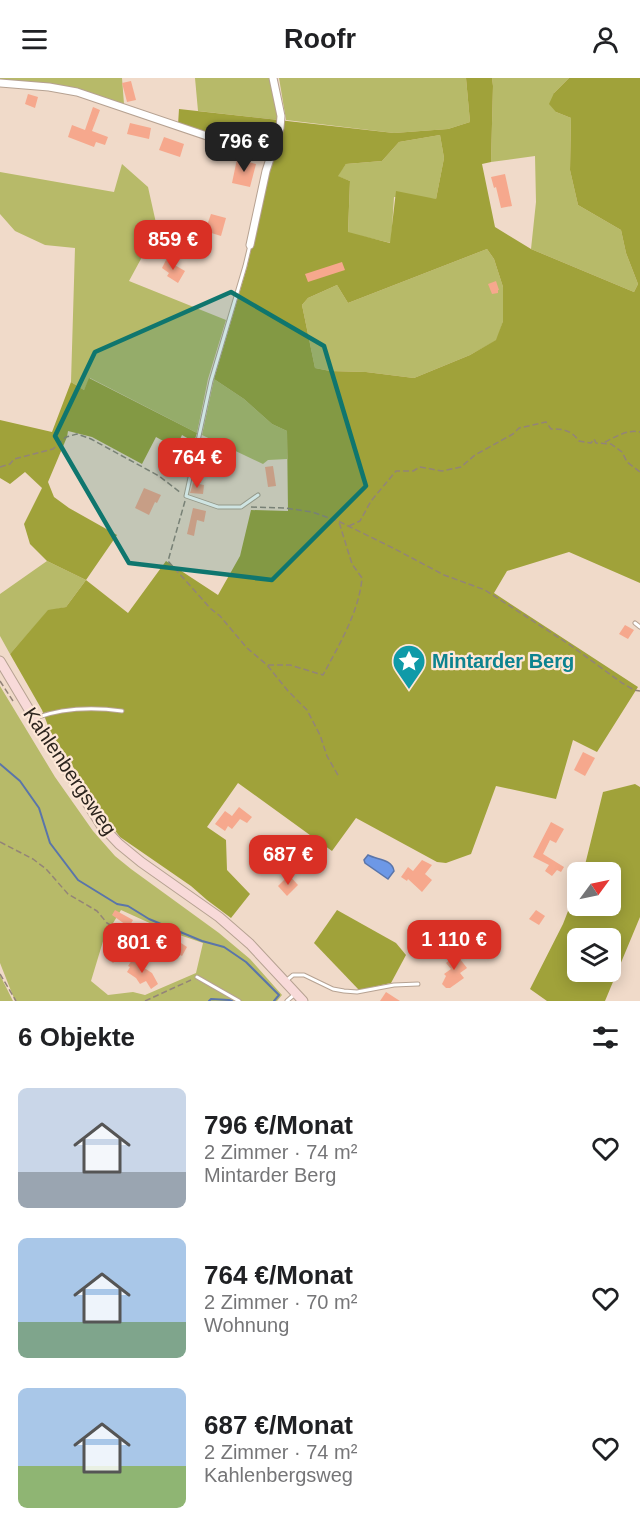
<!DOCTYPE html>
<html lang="de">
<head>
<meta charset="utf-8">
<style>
  :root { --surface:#fff; --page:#f2f2f2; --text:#202124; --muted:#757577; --accent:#d93025 }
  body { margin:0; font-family:Arial,sans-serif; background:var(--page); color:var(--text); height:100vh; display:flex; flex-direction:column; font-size:22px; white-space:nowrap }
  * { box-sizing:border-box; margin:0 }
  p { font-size:20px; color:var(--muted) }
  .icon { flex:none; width:33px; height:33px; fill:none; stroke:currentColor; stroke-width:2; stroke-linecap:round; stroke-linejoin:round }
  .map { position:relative; height:923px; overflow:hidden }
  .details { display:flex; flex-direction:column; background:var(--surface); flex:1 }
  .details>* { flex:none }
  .needle { width:39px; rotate:57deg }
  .buttons { position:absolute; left:567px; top:784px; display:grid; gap:12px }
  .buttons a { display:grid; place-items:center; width:54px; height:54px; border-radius:9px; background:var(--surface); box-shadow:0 3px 15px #0003; font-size:30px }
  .price { position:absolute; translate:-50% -51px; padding:0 14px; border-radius:12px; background:var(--accent); color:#fff; font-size:20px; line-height:39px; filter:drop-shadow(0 2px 3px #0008) }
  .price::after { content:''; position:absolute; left:50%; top:36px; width:18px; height:14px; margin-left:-9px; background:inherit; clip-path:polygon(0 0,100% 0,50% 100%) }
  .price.current { background:#222; color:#fff }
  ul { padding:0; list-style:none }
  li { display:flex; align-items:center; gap:18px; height:150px; padding:0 18px }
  li span { display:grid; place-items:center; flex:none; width:168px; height:120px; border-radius:9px; color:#555 }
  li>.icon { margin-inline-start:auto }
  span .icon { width:72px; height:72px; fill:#fffc; stroke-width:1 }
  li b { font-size:26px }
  h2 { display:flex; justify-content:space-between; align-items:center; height:72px; padding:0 18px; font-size:26px }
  header { display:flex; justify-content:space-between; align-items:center; height:78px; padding:0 18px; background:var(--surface); font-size:27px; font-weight:700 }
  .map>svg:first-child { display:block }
  .green { fill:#b7ba69; fill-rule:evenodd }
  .forest { fill:#a0a23a; fill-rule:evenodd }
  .water { fill:#6d98e6; stroke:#5a75aa; stroke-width:1.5 }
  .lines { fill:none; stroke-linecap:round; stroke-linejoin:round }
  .stream { stroke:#5a75aa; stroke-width:2 }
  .building { fill:#f6a88d }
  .lane-casing { stroke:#b6a292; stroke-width:5 }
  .street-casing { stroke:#b6a292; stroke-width:9 }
  .secondary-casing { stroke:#b6a292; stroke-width:11 }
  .path { stroke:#938478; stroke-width:1.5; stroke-dasharray:6 3; stroke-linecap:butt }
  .lane { stroke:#fff; stroke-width:3 }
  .street { stroke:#fff; stroke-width:7 }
  .secondary { stroke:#f8dad9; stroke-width:9 }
  .marked { fill:#0f766e; fill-opacity:0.2; stroke:#0f766e; stroke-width:4.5; stroke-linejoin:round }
  .labels { text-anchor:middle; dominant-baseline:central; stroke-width:4.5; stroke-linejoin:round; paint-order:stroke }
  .culture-label { font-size:20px; font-weight:bold; fill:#0d838f; stroke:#fde7d6; text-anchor:start }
  .street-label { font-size:20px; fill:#2c241e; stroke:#fde7d6 }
</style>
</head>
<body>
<header><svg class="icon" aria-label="menu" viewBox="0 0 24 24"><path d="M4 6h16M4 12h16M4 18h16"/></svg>Roofr<svg class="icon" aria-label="person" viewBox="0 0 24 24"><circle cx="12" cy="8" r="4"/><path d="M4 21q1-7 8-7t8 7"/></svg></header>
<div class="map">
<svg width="640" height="923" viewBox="0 0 640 923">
  <rect width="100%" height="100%" fill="#f0dac9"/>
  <g class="green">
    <path d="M 0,0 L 122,0 L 124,26 L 51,7 L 0,1 Z"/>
    <path d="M 195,0 L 270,0 L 279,42 L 198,33 Z"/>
    <path d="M 279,0 L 466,0 L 470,44 L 448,51 L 394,55 L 286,42 Z"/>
    <path d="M 492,0 L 569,0 L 554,15 L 556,34 L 571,40 L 570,92 L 578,127 L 621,152 L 626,175 L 638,206 L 634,214 L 531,171 L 536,124 L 535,78 L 491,84 L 493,8 Z"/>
    <path d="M 440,57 L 444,80 L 436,121 L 394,119 L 391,165 L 348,155 L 350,103 L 337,98 L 346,86 L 382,83 L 399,64 Z"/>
    <path d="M 122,86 L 148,109 L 158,154 L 142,179 L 129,203 L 226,242 L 208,301 L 197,355 L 90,300 L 84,312 L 71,304 L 75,170 L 45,167 L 15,153 L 0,136 L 0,94 L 114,114 Z"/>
    <path d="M 487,171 L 494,181 L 503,209 L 503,243 L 497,262 L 470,277 L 414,300 L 366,294 L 330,293 L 315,290 L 302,227 L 308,220 L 337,207 L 348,225 Z"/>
    <path d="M 214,301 L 244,321 L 272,346 L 287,353 L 287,381 L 268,382 L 263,386 L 202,357 Z"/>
    <path d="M 47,483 L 86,502 L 66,529 L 48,533 L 10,576 L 0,558 L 0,516 Z"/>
    <path d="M 0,608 L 55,699 L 93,753 L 115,778 L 131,791 L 219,855 L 250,881 L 282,917 L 277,923 L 15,923 L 0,885 ZM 121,832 L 165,852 L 203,865 L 196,895 L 145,917 L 133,914 L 108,917 L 91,903 L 104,860 Z"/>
    <path d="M 0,897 L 13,923 L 0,923 Z"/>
  </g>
  <g class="forest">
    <path d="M 466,0 L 492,0 L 493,8 L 491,84 L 482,86 L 495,149 L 531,171 L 634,214 L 638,206 L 626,175 L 621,152 L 578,127 L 570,92 L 571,40 L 556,34 L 549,26 L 554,15 L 569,0 L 640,0 L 640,505 L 569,474 L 507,493 L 494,515 L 638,609 L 597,674 L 573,662 L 556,721 L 496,708 L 471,776 L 446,785 L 437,784 L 356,740 L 332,773 L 238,705 L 207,749 L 226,762 L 227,792 L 250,816 L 231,840 L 207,822 L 191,808 L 120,759 L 108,743 L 50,653 L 42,632 L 10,576 L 48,532 L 66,529 L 86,502 L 47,483 L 30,466 L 24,446 L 42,410 L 25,394 L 10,406 L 0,400 L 0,342 L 52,354 L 71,304 L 84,312 L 89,300 L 197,355 L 194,364 L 182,357 L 176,370 L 156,359 L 142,386 L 92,359 L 68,353 L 67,359 L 48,404 L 54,419 L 69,430 L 117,457 L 86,502 L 128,535 L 166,483 L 218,517 L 240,478 L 251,432 L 288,433 L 287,353 L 272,346 L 244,321 L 214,301 L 247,189 L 273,76 L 259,74 L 178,47 L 179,31 L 394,55 L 448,51 L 470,44 ZM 440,57 L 444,80 L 436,121 L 396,113 L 390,165 L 348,154 L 350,103 L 338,98 L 346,86 L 382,83 L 399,64 ZM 487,171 L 494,181 L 503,209 L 503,243 L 496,262 L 470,277 L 414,300 L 366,294 L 330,293 L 315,290 L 302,227 L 308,220 L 337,207 L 348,225 Z"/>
    <path d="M 635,706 L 640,709 L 640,839 L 605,923 L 547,923 L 530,911 L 563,846 L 577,810 L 578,828 L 610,828 L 610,795 L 583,795 L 603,714 ZM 578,861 L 610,861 L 610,894 L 578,894 Z"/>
    <path d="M 337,832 L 396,865 L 406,877 L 391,905 L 359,912 L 314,865 Z"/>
  </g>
  <path class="water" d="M 368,777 C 378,782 392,781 394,793 L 388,801 L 365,785 L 364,782 Z"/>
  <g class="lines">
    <g class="stream">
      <path d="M 0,686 L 20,703 L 39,730 L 50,765 L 78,802 L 117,826 L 128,828 L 149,841 L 202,863 L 224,869 L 246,884 L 279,917 L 274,923"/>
      <path d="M 209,923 L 211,921 L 229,922 L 232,923"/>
    </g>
  </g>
  <g class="building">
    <path d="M 131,3 L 136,22 L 127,24 L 122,5 Z"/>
    <path d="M 28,16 L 38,19 L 35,30 L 25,26 Z"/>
    <path d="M 93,29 L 100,32 L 92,53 L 108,59 L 105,67 L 96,64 L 94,69 L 68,59 L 72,47 L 85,52 Z"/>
    <path d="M 130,45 L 151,50 L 149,61 L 127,56 Z"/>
    <path d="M 164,59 L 184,66 L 180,79 L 159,72 Z"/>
    <path d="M 237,81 L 256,86 L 250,109 L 232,105 Z"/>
    <path d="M 505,96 L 512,128 L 501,130 L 496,109 L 494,110 L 491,99 Z"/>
    <path d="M 211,136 L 226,140 L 221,158 L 205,153 Z"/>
    <path d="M 166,182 L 185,193 L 178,205 L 167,198 L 169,195 L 162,190 Z"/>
    <path d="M 342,184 L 345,192 L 308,204 L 305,196 Z"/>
    <path d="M 496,203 L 499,212 L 498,212 L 498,215 L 492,216 L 488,206 Z"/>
    <path d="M 273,388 L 276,408 L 268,409 L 265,389 Z"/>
    <path d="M 193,405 L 204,407 L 203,416 L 190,415 Z"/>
    <path d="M 144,410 L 161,417 L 157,425 L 155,424 L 149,437 L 135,430 Z"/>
    <path d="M 193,430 L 206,433 L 204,444 L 197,442 L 194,458 L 187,456 Z"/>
    <path d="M 625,547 L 634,552 L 628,561 L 619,556 Z"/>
    <path d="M 583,674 L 595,680 L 585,698 L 574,692 Z"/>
    <path d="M 239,729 L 252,739 L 247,745 L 240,741 L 232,751 L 228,748 L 225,753 L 215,746 L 225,733 L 232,738 Z"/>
    <path d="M 551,744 L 564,751 L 556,765 L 550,762 L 543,776 L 564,789 L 561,794 L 557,792 L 552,798 L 545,793 L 549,787 L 533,779 Z"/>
    <path d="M 422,782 L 432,787 L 425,796 L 432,802 L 422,814 L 408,801 L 407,803 L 401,799 L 408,789 L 413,793 Z"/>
    <path d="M 289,797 L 298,807 L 287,818 L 278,808 Z"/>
    <path d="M 115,832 L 133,842 L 129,849 L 112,837 Z"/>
    <path d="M 536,832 L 545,838 L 539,847 L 529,841 Z"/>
    <path d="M 175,861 L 187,869 L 182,878 L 180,877 L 179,878 L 169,872 Z"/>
    <path d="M 109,871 L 119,879 L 113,885 L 105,877 Z"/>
    <path d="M 453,872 L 467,890 L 460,895 L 464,900 L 450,910 L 446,910 L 442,906 L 446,898 L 444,896 L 451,891 L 446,885 L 451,881 L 448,876 Z"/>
    <path d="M 132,882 L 152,895 L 158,906 L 151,911 L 146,903 L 140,906 L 136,900 L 127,894 L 130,889 L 128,888 Z"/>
    <path d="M 386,914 L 400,923 L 380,923 Z"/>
  </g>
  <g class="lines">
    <defs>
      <g id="lane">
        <path d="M 250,167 L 245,188 L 211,303 L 186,418 L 218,429 L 241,429 L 258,417"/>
        <path d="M 635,545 L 640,549"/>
        <path d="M 35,640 C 63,630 93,629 122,633"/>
        <path d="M 197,899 L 239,923"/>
        <path d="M 287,902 L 293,897 L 304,897 L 333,911 L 344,913 L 357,914 L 394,907 L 418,906"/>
        <path d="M 287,923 L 295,916"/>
      </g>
      <g id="street">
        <path d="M 0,5 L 49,9 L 77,14 L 260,76 L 270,78"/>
        <path d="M 250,167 L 266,93 L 280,50 L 281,38 L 273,0"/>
      </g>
      <path id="secondary" d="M 0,583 L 34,640 L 101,747 L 119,766 L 141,784 L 219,839 L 250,866 L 303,923"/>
    </defs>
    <use href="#lane" class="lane-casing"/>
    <use href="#street" class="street-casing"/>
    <use href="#secondary" class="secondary-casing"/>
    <g class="path">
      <path d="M 605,364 C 615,359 628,351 640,354"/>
      <path d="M 0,389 L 10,386 L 14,381 L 53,371 L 66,359 L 77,356 L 91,361 L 159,398 L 181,415"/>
      <path d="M 185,423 L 168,483 L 211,531 L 220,538 L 247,570 L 267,587 L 288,613 L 307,632 L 320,657 L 327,678 L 339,699"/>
      <path d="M 251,429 L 285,430 L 312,434 L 338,443 L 393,470 L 444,497 L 485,512 L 570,567 L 622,605 L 634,612 L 640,613"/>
      <path d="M 349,448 L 360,443 L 371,423 L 396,393 L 413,393 L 420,389 L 442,393 L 461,389 L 475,377 L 513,356 L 519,350 L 546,344 L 551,351 C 564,351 571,352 579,363 L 591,365 L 594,361 L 596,365 L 611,366 L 622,374 L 627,384 L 640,394"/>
      <path d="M 268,587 L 290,587 L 323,597 C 339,567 359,534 362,500 L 352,486 L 339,444"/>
      <path d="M 0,603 L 13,623"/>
      <path d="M 0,764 L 33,781 L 46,791 L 68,816 L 97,833 L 107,845 L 124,855"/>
      <path d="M 0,896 L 16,923"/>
      <path d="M 145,923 L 191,902"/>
    </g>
    <use href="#lane" class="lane"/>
    <use href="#street" class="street"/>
    <use href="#secondary" class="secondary"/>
  </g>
  <path class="marked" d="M 231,214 L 324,268 L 366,408 L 272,502 L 129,485 L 55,358 L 95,274 Z"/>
  <defs>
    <symbol id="sight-pin" viewBox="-11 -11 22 30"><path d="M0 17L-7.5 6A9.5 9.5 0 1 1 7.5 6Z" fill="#0f9aa8" stroke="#fde7d6"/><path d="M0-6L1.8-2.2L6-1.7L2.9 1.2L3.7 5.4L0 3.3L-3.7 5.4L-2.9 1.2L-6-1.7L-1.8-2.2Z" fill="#fff"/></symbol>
  </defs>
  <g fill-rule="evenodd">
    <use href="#sight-pin" x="390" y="564" width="38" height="52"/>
  </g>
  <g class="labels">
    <g class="culture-label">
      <text x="432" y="583">Mintarder Berg</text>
    </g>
    <g class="street-label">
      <text transform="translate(70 693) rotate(56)">Kahlenbergsweg</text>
    </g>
  </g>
</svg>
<div class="buttons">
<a><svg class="needle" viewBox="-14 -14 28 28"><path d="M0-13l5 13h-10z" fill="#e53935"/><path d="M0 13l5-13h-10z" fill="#757577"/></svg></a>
<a><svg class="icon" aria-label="layers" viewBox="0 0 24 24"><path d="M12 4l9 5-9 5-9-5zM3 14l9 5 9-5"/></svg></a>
</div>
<b class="price current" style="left:244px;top:95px">796 €</b>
<b class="price" style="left:173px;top:193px">859 €</b>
<b class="price" style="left:197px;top:411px">764 €</b>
<b class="price" style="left:288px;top:808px">687 €</b>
<b class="price" style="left:454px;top:893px">1 110 €</b>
<b class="price" style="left:142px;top:896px">801 €</b>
</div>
<section class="details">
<h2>6 Objekte<svg class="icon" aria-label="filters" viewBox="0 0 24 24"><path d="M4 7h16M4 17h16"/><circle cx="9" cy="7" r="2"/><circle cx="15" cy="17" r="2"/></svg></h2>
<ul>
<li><span style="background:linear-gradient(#c9d6e8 70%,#9aa5b1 0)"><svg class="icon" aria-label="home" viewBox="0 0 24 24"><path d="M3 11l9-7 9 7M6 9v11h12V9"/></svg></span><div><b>796 €/Monat</b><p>2 Zimmer · 74 m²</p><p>Mintarder Berg</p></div><svg class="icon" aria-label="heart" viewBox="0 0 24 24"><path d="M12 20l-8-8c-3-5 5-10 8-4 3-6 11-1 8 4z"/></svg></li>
<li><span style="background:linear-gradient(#a9c7e8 70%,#7fa58c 0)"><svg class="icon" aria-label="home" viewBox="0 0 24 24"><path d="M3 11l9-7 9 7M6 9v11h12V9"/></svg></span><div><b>764 €/Monat</b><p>2 Zimmer · 70 m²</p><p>Wohnung</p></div><svg class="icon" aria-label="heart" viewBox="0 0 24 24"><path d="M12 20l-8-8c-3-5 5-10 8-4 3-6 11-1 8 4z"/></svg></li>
<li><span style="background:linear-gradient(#a9c7e8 65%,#8fb573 0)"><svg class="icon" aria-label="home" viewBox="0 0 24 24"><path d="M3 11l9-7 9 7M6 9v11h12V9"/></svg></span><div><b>687 €/Monat</b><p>2 Zimmer · 74 m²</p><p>Kahlenbergsweg</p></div><svg class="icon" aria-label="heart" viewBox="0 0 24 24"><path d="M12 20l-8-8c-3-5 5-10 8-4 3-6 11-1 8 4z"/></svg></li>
</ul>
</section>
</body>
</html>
